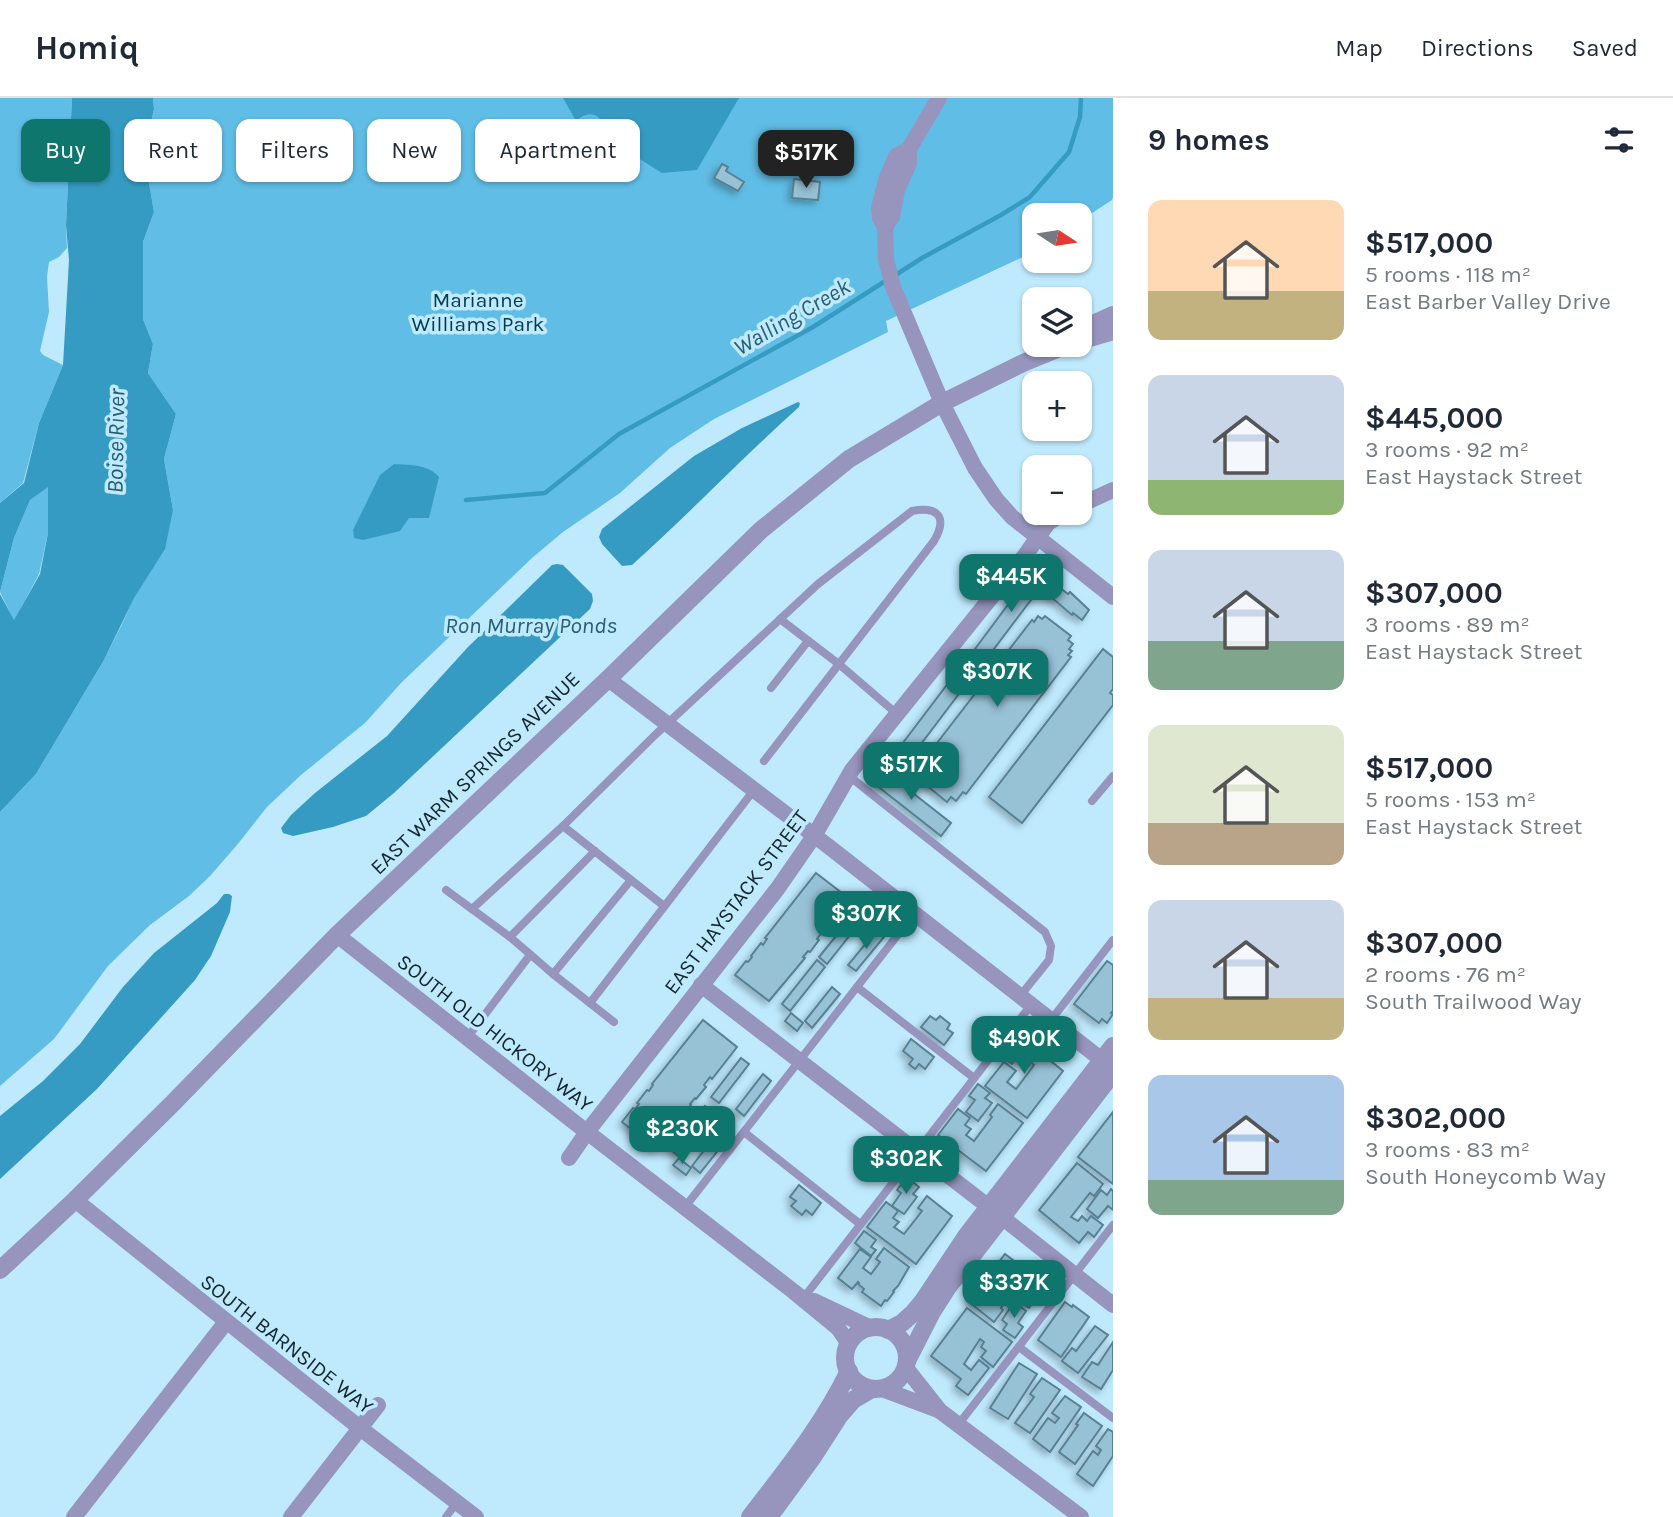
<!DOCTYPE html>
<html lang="en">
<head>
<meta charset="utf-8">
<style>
  :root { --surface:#fff; --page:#f2f2f3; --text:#1f2937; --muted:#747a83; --line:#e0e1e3; --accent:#0f766e }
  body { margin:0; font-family:Karla,sans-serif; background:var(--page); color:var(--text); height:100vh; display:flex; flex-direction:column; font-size:26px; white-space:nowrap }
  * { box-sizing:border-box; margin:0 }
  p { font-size:23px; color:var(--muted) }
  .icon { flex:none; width:38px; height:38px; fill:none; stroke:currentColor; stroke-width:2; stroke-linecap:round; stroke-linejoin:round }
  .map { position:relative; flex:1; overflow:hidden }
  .drawer { display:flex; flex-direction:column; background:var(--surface); width:560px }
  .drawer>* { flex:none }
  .hud { position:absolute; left:21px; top:21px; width:665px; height:63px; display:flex; gap:14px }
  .needle { width:46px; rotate:102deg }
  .buttons { position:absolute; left:1022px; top:105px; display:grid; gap:14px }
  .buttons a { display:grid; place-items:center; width:70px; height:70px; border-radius:14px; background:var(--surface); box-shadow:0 2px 5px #0004; font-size:35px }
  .price { position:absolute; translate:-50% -60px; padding:0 16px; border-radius:14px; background:var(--accent); color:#fff; font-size:23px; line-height:46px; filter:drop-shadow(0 2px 4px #0008) }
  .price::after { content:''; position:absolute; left:50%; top:42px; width:21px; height:16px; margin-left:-10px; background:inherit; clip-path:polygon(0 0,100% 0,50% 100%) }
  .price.active { background:#222; color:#fff }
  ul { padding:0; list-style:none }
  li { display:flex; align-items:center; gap:21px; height:175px; padding:0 35px }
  li span { display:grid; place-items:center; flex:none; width:196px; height:140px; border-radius:14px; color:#555 }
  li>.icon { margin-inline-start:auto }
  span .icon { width:84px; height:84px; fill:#fffc; stroke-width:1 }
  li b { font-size:30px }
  h2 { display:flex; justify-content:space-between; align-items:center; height:84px; padding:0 35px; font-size:30px }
  .pill { padding:0 24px; border-radius:14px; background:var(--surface); box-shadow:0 2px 5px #0004; font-size:24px; line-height:63px }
  .pill.active { background:var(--accent); color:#fff }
  header { display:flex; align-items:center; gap:42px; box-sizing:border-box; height:98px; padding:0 35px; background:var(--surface); border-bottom:2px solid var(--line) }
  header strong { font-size:33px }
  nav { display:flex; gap:38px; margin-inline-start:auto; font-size:24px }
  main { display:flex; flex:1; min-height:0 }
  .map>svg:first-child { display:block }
  .green { fill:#60bde5 }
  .water { fill:#369bc2 }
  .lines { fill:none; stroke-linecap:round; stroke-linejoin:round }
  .stream { stroke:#369bc2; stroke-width:4.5 }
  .building { fill:#97c1d5; stroke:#588092; stroke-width:2; filter:url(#shadow) }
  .service { stroke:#9794bd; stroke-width:8 }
  .minor { stroke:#9794bd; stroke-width:16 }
  .tertiary { stroke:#9794bd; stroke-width:18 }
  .labels { text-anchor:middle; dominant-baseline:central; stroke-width:7; stroke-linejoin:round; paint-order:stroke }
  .park-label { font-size:21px; fill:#003b4f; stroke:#bfeafe }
  .street-label { font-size:21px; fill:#14252c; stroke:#bfeafe }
  .water-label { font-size:23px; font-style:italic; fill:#285d72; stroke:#bfeafe }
</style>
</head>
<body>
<header>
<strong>Homiq</strong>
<nav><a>Map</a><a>Directions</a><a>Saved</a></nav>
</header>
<main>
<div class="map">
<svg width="1113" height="1419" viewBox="0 0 1113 1419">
  <defs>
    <filter id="shadow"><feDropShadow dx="-3.5" dy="3.5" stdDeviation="3.5" flood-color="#0004"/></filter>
  </defs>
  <rect width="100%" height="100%" fill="#bfeafe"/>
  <g class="green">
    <path d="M 0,0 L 72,0 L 66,127 L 67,150 L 59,159 L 49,164 L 47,179 L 49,214 L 40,253 L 43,257 L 63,267 L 39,325 L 23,385 L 0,405 Z"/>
    <path d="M 153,0 L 1113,0 L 1113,99 L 1112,102 L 1080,123 L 1080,117 L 1034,117 L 1034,152 L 1025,158 L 886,223 L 888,234 L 714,321 L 670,350 L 620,395 L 563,434 L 532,460 L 401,585 L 365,625 L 301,677 L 267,709 L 237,747 L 210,778 L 189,798 L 150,827 L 108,868 L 54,941 L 0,988 L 0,714 L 36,676 L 104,562 L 122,526 L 173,412 L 164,361 L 176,316 L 148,275 L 153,246 L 143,221 L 143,144 L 154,114 L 144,56 L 154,11 Z"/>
    <path d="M 48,388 L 48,435 L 39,476 L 14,523 L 0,494 L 14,440 L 30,402 Z"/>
  </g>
  <g class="water">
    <path d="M 72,0 L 153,0 L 154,11 L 144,56 L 154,114 L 143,144 L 143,221 L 153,246 L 148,275 L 176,316 L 164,361 L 173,412 L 165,451 L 134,500 L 104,562 L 36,676 L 0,714 L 0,496 L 14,522 L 40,476 L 48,435 L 48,389 L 30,402 L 14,440 L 0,494 L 0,405 L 24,385 L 39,325 L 63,267 L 69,162 L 66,127 Z"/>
    <path d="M 563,0 L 739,0 L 697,72 L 662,75 L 603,38 C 606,18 591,9 576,23 Z"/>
    <path d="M 798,304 L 800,305 L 799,309 C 742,360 689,416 632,467 L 622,468 L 602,446 L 599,439 L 602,431 L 694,358 L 742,330 Z"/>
    <path d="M 394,366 C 410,367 428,366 439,379 L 429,420 L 409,420 L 400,433 L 363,442 L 354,440 L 353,432 L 380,377 Z"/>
    <path d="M 557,466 L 563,467 L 592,496 L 593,503 L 590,511 L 394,695 L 366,718 L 333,729 L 293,738 L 283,735 L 281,730 L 291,717 L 315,695 L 387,638 L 468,549 L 552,467 Z"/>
    <path d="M 224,796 L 229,796 L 232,798 L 230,814 L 211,858 L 195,882 L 97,991 L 0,1081 L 0,1018 L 43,983 L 80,946 L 123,889 L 154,855 L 217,805 Z"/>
  </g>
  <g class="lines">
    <g class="stream">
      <path d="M 894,178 L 922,160 L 1001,117 L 1030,99 L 1069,54 L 1080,19 L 1081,0"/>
      <path d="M 466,402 L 545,395 L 619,336 L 813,229 L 887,182"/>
    </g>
  </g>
  <g class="building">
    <circle cx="592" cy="30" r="8"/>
    <path d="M 722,66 L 728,69 L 726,73 L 744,84 L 738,93 L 714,80 Z"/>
    <path d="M 794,81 L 820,84 L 818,102 L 792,100 Z"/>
    <path d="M 1036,469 L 1049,478 L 984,564 L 972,555 Z"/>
    <path d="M 1051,483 L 1068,496 L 1070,494 L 1089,512 L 1082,522 L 1073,515 L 1072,517 L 1044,493 Z"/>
    <path d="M 1038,518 L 1042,521 L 1045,518 L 1071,538 L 1068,542 L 1073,546 L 1069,551 L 1072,553 L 1068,557 L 1071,559 L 966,696 L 963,694 L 956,703 L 951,699 L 947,704 L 920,682 L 927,673 L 920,667 L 1032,522 L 1034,524 Z"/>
    <path d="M 1103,551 L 1113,559 L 1113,591 L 1110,595 L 1113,597 L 1113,607 L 1022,725 L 989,699 Z"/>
    <path d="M 968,559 L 980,568 L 905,667 L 893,658 Z"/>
    <path d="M 881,670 L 951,725 L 941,738 L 871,683 Z"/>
    <path d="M 816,775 L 851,802 L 826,834 L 824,832 L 817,841 L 819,842 L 810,854 L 808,853 L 803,859 L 805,860 L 769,903 L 735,877 L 746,863 L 748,864 L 752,859 L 751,858 L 761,845 L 763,847 L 767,841 L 765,840 Z"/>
    <path d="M 869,814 L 881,824 L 875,831 L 863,821 Z"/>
    <path d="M 854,816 L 862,822 L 827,866 L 819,859 Z"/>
    <path d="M 876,833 L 884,839 L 856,873 L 848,867 Z"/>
    <path d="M 817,862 L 825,869 L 790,913 L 782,906 Z"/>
    <path d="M 1107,863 L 1113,867 L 1113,913 L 1111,915 L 1113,916 L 1107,925 L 1102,921 L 1099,925 L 1074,906 Z"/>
    <path d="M 832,889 L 840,896 L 812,930 L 805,923 Z"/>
    <path d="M 791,915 L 803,925 L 797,933 L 785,923 Z"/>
    <path d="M 930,918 L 936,922 L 940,918 L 950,926 L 947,931 L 953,935 L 944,947 L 921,929 Z"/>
    <path d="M 703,922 L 737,949 L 712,981 L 710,979 L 704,987 L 706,989 L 696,1001 L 695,1000 L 690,1006 L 691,1007 L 660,1046 L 659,1045 L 655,1050 L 622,1024 L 633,1010 L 635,1011 L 639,1006 L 637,1005 L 647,992 L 649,993 L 653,987 L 652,986 Z"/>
    <path d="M 1019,934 L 1038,948 L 1036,951 L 1063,973 L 1027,1020 L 985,988 L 1004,964 L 1016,973 L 1007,984 L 1016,991 L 1034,967 L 1026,961 L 1022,965 L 1016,961 L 1012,966 L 1001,958 Z"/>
    <path d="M 911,941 L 934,959 L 925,971 L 919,966 L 915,971 L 909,966 L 913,961 L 903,953 Z"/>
    <path d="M 741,960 L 749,966 L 719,1005 L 711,999 Z"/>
    <path d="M 763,976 L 771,983 L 744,1018 L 736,1011 Z"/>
    <path d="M 978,986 L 990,995 L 985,1000 L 992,1005 L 978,1023 L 966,1014 L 975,1002 L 969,998 Z"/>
    <path d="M 998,1006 L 1023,1025 L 986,1073 L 938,1037 L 958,1011 L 970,1020 L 965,1027 L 971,1031 L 966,1037 L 974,1043 L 992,1019 L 990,1017 Z"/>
    <path d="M 705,1008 L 712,1014 L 678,1058 L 671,1052 Z"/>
    <path d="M 1113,1014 L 1113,1086 L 1078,1059 Z"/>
    <path d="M 719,1033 L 728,1040 L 700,1075 L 692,1068 Z"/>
    <path d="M 679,1060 L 691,1070 L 686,1077 L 673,1067 Z"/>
    <path d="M 1077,1065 L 1103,1086 L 1094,1098 L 1090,1095 L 1071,1119 L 1078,1123 L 1082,1118 L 1087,1123 L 1091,1118 L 1103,1127 L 1094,1139 L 1088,1134 L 1079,1145 L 1039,1112 Z"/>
    <path d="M 907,1079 L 919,1089 L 913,1096 L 917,1099 L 904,1116 L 892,1108 L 901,1095 L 897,1092 Z"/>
    <path d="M 799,1087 L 821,1105 L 812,1117 L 806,1112 L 802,1117 L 791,1108 L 796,1103 L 790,1099 Z"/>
    <path d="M 1111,1091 L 1113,1093 L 1113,1112 L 1108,1108 L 1098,1120 L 1087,1111 L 1101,1092 L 1107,1097 Z"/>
    <path d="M 927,1098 L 952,1118 L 916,1166 L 867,1129 L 886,1104 L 898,1113 L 893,1120 L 899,1124 L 894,1129 L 904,1136 L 922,1113 L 918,1110 Z"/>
    <path d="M 864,1133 L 876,1142 L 871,1149 L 876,1152 L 871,1158 L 855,1145 Z"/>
    <path d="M 884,1150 L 909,1169 L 898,1188 L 893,1193 L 894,1194 L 887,1203 L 885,1202 L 881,1208 L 862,1194 L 864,1191 L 858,1186 L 859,1185 L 858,1184 L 852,1191 L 838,1180 L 860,1151 L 871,1159 L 863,1170 L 871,1176 L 880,1164 L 876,1161 Z"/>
    <path d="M 1005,1156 L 1034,1178 L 1024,1191 L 1018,1187 L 1001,1210 L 1003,1212 L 994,1224 L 969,1204 Z"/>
    <path d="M 1041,1183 L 1052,1192 L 1043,1204 L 1037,1199 L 1029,1210 L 1017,1202 L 1030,1184 L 1036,1189 Z"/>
    <path d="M 1014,1204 L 1026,1213 L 1018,1225 L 1023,1229 L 1015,1240 L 1003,1232 L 1007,1226 L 1002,1222 Z"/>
    <path d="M 1065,1204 L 1072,1209 L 1073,1207 L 1089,1219 L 1061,1259 L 1038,1242 Z"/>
    <path d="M 967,1210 L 1012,1244 L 993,1269 L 981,1259 L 986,1253 L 981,1249 L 984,1244 L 980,1241 L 964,1266 L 971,1272 L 979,1262 L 989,1270 L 968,1297 L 956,1288 L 961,1281 L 931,1258 Z"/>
    <path d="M 1095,1228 L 1108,1237 L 1078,1275 L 1062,1263 L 1072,1250 L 1076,1253 Z"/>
    <path d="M 1113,1244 L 1113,1272 L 1101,1291 L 1082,1279 L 1092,1264 L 1098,1267 Z"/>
    <path d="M 1019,1265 L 1037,1276 L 1008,1321 L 990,1310 Z"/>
    <path d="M 1042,1280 L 1060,1292 L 1030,1335 L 1015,1325 L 1034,1299 L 1030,1296 Z"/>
    <path d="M 1065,1298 L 1081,1309 L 1050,1354 L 1033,1341 L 1048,1320 L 1055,1325 L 1059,1320 L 1052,1315 Z"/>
    <path d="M 1084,1315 L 1102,1328 L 1075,1366 L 1059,1354 L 1078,1327 L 1076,1326 Z"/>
    <path d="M 1108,1331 L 1113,1334 L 1113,1358 L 1093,1388 L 1077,1376 L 1093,1353 L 1098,1357 L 1101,1352 L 1096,1348 Z"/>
  </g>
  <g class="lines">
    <g class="service">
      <path d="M 780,521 L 840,567 L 897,616"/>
      <path d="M 771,590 L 808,543"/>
      <path d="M 849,678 L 1045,834 L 1051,848 L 1049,862 L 1020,898"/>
      <path d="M 1092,703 L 1113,678"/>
      <path d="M 563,728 L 655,637 L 818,486 L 912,413 C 938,408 948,419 934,443 L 764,663"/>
      <path d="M 446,792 L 510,839 L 595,753"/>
      <path d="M 472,811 L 563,728 L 664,808"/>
      <path d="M 510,839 L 553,876"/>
      <path d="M 857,889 L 974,980"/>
      <path d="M 590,905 L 754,692"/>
      <path d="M 1051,922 L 1113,842"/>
      <path d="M 614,924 L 553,876 L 631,782"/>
      <path d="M 467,940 L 530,857"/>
      <path d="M 744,1034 L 860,1126"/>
      <path d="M 685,1109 L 914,816"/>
      <path d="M 805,1198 L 1031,907"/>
      <path d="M 1019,1249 L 1113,1320"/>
      <path d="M 958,1327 L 1113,1127"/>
      <path d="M 446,1419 L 457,1404"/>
    </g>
    <g class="minor">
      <path d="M 939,0 L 909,51 L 909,65 L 897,92 L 892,119 L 885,129 L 886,161 L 893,189 L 942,305 L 975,370 L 996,401 L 1012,419 L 1113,499"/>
      <path d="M 885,129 L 880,120 L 879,110 L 886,82 L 896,58 L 909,51"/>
      <path d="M 1080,407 L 1113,392"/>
      <path d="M 608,581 L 828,748 L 1111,969"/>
      <path d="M 337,837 L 574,1024 L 793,1193 L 838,1230 L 849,1246"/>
      <path d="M 701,887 L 989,1109 L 1113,1207"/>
      <path d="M 569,1060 L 587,1034 L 778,790 L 814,738 L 852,672 L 1026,456 L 1048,425 L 1064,415"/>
      <path d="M 75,1102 L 360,1330 L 476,1419"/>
      <path d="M 814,1203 L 871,1230"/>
      <path d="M 906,1270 L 940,1313 L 1081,1419"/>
      <path d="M 882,1291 L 938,1312"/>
      <path d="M 74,1419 L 226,1224"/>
      <path d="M 291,1419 L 378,1307"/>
    </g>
    <g class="tertiary">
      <path d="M 1080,232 L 1113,217"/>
      <path d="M 1080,243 L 1113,233"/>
      <path d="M 0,1172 L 75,1102 L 172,1006 L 337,837 L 608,581 L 761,432 L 849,361 L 942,305 L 1023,265 L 1067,247"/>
      <circle cx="876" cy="1260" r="31"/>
      <path d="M 888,1232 L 902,1225 L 913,1215 L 923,1203 L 967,1137 L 1113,948"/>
      <path d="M 907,1263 L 932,1214 L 948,1189 L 1113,975"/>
      <path d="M 750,1419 C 786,1372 823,1327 849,1273"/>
      <path d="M 769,1419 L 813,1359 L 840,1317 L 853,1302 L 872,1291"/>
    </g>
  </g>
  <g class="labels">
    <g class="park-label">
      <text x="478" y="202">Marianne<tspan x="478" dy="24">Williams Park</tspan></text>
    </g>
    <g class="street-label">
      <text transform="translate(475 675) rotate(-44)">EAST WARM SPRINGS AVENUE</text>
      <text transform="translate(736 804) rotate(-53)">EAST HAYSTACK STREET</text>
      <text transform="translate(495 935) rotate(38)">SOUTH OLD HICKORY WAY</text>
      <text transform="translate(287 1246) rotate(38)">SOUTH BARNSIDE WAY</text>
    </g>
    <g class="water-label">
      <text transform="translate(792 219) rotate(-30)">Walling Creek</text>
      <text transform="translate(116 343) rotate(-89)">Boise River</text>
      <text x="531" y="527">Ron Murray Ponds</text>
    </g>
  </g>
</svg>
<div class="buttons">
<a><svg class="needle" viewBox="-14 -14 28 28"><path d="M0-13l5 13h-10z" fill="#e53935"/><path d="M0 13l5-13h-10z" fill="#747a83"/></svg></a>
<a><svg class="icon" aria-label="layers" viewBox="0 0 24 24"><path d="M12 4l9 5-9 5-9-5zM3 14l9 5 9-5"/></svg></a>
<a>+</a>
<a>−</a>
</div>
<b class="price active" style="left:806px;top:92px">$517K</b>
<b class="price" style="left:1011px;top:516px">$445K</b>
<b class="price" style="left:997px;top:611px">$307K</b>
<b class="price" style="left:911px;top:704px">$517K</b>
<b class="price" style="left:866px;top:853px">$307K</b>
<b class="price" style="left:1024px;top:978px">$490K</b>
<b class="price" style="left:682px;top:1068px">$230K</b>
<b class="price" style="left:906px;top:1098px">$302K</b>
<b class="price" style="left:1014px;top:1222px">$337K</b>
<div class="hud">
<a class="pill active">Buy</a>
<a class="pill">Rent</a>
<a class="pill">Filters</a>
<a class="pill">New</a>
<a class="pill">Apartment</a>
</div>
</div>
<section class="drawer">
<h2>9 homes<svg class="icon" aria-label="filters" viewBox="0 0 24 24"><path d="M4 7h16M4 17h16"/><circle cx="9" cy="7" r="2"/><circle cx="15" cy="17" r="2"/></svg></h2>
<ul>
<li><span style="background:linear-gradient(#ffd9b3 65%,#c2b280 0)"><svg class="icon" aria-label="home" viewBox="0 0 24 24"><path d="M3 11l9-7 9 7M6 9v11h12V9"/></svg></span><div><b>$517,000</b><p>5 rooms · 118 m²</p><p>East Barber Valley Drive</p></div></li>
<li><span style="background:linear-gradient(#c9d6e8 75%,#8fb573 0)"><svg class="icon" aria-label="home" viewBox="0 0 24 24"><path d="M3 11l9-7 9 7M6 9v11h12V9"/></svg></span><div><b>$445,000</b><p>3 rooms · 92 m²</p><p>East Haystack Street</p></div></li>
<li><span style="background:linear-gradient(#c9d6e8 65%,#7fa58c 0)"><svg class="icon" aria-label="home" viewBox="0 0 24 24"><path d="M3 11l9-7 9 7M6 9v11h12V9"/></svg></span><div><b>$307,000</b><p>3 rooms · 89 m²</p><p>East Haystack Street</p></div></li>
<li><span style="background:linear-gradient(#dfe7d0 70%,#b9a48a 0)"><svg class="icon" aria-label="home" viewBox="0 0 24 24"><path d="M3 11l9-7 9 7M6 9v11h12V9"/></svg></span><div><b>$517,000</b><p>5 rooms · 153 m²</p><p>East Haystack Street</p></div></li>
<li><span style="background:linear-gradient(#c9d6e8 70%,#c2b280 0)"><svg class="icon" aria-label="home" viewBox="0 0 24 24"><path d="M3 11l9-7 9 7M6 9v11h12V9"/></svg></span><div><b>$307,000</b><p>2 rooms · 76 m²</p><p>South Trailwood Way</p></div></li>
<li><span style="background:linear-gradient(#a9c7e8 75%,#7fa58c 0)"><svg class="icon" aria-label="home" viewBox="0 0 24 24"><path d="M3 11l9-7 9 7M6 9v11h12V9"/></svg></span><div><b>$302,000</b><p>3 rooms · 83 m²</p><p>South Honeycomb Way</p></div></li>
</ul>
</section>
</main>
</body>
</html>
